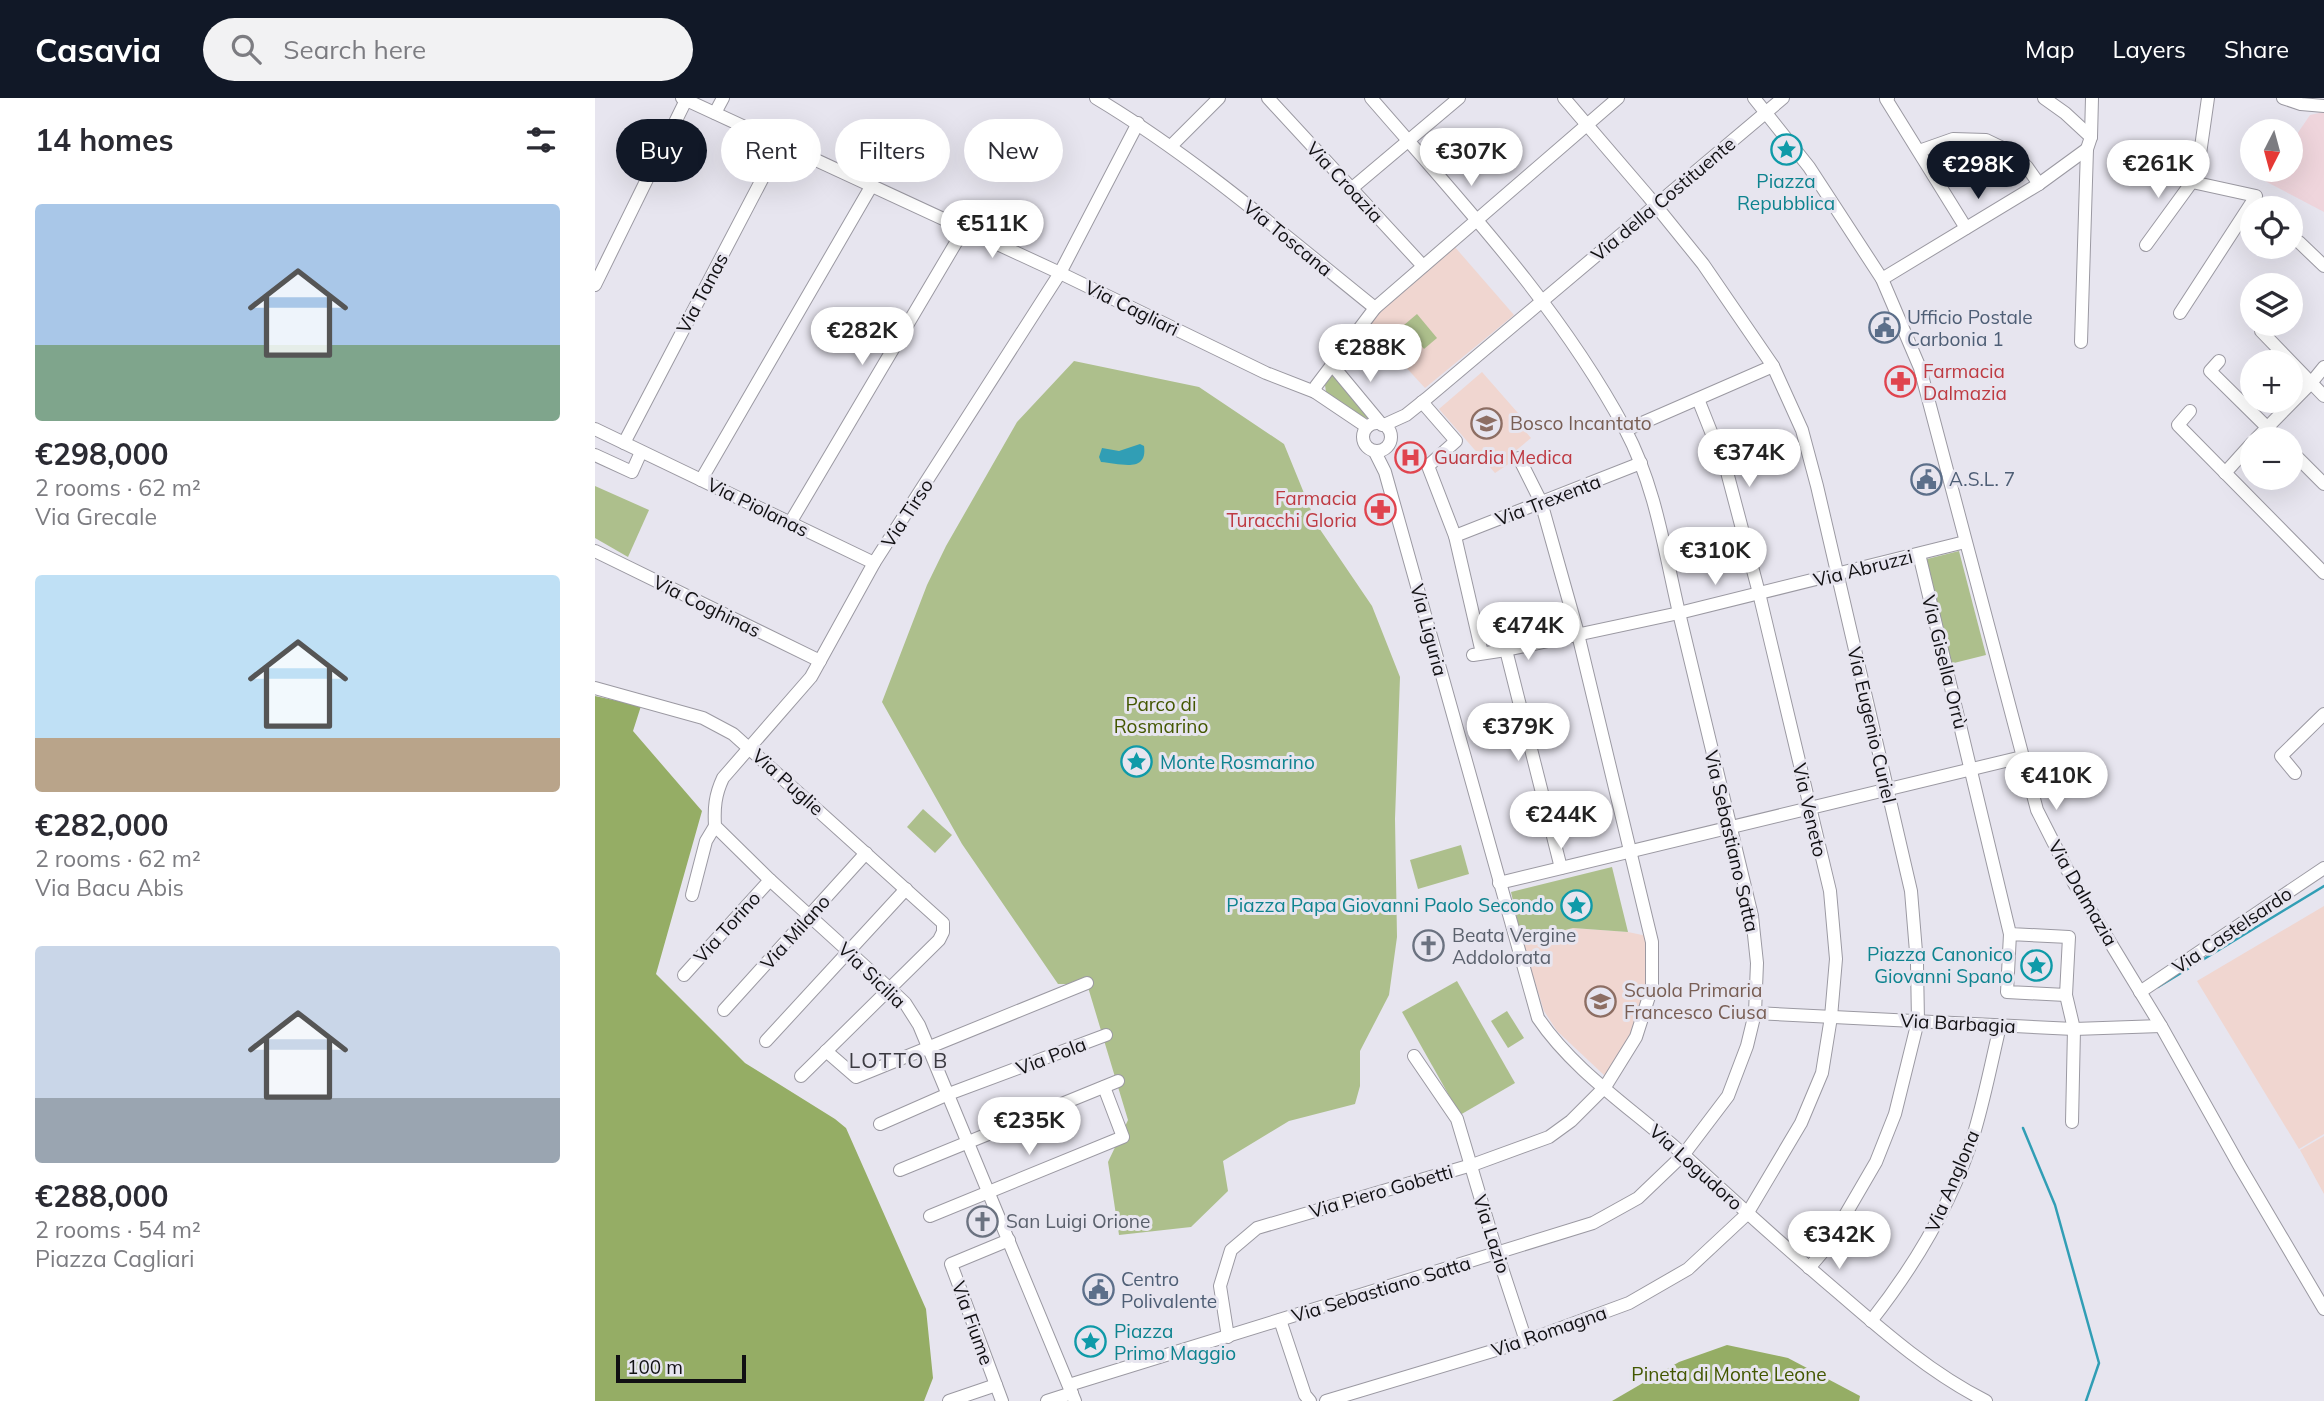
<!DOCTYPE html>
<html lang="en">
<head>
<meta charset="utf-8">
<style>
  :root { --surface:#fff; --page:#f2f2f3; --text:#2b2b33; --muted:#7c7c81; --accent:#111827 }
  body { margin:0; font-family:Mulish,sans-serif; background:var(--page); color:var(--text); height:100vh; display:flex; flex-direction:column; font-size:26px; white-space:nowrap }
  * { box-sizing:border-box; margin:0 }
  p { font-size:23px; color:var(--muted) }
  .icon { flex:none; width:38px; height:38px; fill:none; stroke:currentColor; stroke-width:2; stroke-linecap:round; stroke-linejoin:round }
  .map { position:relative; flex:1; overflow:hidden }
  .side { display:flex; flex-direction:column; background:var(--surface); width:595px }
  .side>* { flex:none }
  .hud { position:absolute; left:21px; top:21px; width:665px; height:63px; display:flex; gap:14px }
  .needle { width:46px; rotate:186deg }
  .controls { position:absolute; left:1645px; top:21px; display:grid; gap:14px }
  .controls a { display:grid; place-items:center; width:63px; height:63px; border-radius:50%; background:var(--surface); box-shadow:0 7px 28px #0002; font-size:35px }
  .scale { position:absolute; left:21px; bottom:18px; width:130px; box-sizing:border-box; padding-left:7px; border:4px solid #111013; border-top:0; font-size:19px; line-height:24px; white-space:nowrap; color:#111013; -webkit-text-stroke:5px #e7e5ef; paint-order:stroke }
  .price { position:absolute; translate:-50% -60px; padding:0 16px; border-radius:24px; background:#fff; color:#222; font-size:23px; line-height:46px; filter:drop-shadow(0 2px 4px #0008) }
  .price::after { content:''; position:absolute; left:50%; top:42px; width:21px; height:16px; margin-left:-10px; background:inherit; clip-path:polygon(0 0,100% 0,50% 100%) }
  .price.current { background:var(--accent); color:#fff }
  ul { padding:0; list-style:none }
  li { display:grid; align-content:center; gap:14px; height:371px; padding:0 35px }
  li span { display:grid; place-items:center; height:217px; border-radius:7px; color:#555 }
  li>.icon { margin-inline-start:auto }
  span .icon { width:126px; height:126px; fill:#fffc; stroke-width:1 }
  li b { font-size:30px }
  h2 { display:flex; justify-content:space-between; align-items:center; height:84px; padding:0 35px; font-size:30px }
  .chip { padding:0 24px; border-radius:32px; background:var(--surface); box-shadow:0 7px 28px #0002; font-size:24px; line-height:63px }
  .chip.current { background:var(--accent); color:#fff }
  header { display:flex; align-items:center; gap:42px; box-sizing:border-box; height:98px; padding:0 35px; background:var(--accent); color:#fff }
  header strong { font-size:33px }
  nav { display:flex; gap:38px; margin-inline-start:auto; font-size:24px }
  .search { width:490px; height:63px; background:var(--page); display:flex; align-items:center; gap:18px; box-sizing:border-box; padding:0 24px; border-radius:38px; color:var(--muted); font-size:26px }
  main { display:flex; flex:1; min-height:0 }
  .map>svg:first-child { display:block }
  .commercial { fill:#efd5dc }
  .education { fill:#f0d6d0 }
  .green { fill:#adbf8c }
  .forest { fill:#95ad65 }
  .water { fill:#319eb5 }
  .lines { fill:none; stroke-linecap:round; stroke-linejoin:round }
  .stream { stroke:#319eb5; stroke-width:2.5 }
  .minor-casing { stroke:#9b99a2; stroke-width:14 }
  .minor { stroke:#fff; stroke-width:12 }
  .labels { text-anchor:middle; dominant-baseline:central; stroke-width:6; stroke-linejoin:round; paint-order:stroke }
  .culture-label { font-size:19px; fill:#0d838f; stroke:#e7e5ef; text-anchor:start }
  .street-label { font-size:19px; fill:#111013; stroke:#e7e5ef }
  .service-label { font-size:19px; fill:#4e5e75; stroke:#e7e5ef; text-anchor:start }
  .health-label { font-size:19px; fill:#be3a42; stroke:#e7e5ef; text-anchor:start }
  .education-label { font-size:19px; fill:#785e54; stroke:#e7e5ef; text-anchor:start }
  .park-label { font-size:19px; fill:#435701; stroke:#e7e5ef }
  .worship-label { font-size:19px; fill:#5b616d; stroke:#e7e5ef; text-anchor:start }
  .neighbourhood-label { font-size:21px; letter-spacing:2px; fill:#3b3a41; stroke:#e7e5ef }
</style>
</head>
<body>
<header>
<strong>Casavia</strong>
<div class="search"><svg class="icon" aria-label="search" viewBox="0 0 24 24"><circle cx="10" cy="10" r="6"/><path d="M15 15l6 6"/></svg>Search here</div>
<nav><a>Map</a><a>Layers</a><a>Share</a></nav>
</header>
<main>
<section class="side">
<h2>14 homes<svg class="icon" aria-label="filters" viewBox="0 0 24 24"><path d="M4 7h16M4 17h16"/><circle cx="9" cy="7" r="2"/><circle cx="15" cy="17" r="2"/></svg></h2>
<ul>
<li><span style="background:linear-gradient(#a9c7e8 65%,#7fa58c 0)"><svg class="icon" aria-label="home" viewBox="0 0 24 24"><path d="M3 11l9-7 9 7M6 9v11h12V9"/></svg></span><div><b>€298,000</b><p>2 rooms · 62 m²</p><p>Via Grecale</p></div></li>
<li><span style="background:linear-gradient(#bfe0f5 75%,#b9a48a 0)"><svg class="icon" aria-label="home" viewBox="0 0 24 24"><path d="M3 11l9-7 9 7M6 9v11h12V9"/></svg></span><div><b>€282,000</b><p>2 rooms · 62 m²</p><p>Via Bacu Abis</p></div></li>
<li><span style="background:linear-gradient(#c9d6e8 70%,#9aa5b1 0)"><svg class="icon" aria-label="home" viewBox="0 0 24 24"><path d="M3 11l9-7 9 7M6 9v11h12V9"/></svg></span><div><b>€288,000</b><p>2 rooms · 54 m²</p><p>Piazza Cagliari</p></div></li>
</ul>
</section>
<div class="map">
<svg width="1729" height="1303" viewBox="0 0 1729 1303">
  <rect width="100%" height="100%" fill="#e7e5ef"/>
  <path class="commercial" d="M 1729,14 L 1729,114 L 1670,83 L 1678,72 L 1696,72 L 1696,45 L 1715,17 Z"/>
  <g class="education">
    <path d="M 859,148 L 919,217 L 830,290 L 773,228 L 784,213 Z"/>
    <path d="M 887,274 L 930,323 L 925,327 L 936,340 L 918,355 L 921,361 L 900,375 L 844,311 Z"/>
    <path d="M 1729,808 L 1729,1036 L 1704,1051 L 1602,883 Z"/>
    <path d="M 978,830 L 1033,834 L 1052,838 L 1051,890 L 1043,920 L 1029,951 L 1010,978 L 962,933 L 949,913 L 927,843 Z"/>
    <path d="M 1729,1038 L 1729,1096 L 1705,1052 Z"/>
  </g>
  <g class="green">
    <path d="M 822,216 L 842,240 L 829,251 L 809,227 Z"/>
    <path d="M 479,263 L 604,289 L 689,346 L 722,427 L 777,508 L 805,579 L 800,721 L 802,839 L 794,897 L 765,953 L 765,988 L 760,1006 L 694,1023 L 628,1063 L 633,1093 L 596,1129 L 524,1137 L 513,1064 L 533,1022 L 492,886 L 463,886 L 367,746 L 287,604 L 332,487 L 351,448 L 422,324 Z"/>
    <path d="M 740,271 L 774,321 L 765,318 L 731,294 L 730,287 Z"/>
    <path d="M 0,388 L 54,412 L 33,459 L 0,440 Z"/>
    <path d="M 1364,453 L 1391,557 L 1355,566 L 1328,462 Z"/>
    <path d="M 328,711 L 357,737 L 340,755 L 312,729 Z"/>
    <path d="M 866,747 L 874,776 L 823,791 L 815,762 Z"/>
    <path d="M 1017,769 L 1033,834 L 978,830 L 927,843 L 916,794 Z"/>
    <path d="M 862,883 L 920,985 L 865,1017 L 807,914 Z"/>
    <path d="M 912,913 L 929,940 L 913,950 L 896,923 Z"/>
  </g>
  <g class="forest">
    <path d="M 0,598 L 46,608 L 38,633 L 107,713 L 61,876 L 150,965 L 240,1021 L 251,1030 L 331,1211 L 338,1280 L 329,1303 L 0,1303 Z"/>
    <path d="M 1132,1247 L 1193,1260 L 1265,1298 L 1264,1303 L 1017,1303 L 1084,1264 Z"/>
  </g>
  <path class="water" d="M 545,346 L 549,348 C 553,376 524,365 506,364 L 504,359 L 507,350 L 524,353 Z"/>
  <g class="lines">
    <g class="stream">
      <path d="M 1563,889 L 1729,788"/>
      <path d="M 1428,1030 L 1460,1107 L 1504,1265 L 1491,1303"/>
    </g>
    <defs>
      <g id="minor">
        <path d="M 87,0 L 465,175 L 671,275 L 720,294 L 772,329"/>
        <path d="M 501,0 C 601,60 689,137 780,210"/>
        <path d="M 673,0 L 828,168"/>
        <path d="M 969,0 L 1053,98 L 1108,166 L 1178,268 L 1207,332 L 1222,388 L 1316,793 L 1322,866 L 1323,923 L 1300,1016 L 1281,1064 L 1231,1150 L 1214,1170"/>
        <path d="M 1159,0 L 1214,69 L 1287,181 L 1325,270 L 1442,712 L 1479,785 L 1566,928 L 1644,1067 L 1729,1211"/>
        <path d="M 1293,0 L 1291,1 L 1371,130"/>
        <path d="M 1449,0 L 1470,15 L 1496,39"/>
        <path d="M 1688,0 L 1706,6 L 1729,8"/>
        <path d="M 120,15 L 128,0"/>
        <path d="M 576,48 L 624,0"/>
        <path d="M 1324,53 L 1358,41 L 1391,42 L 1416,54 L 1432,69 L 1444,86"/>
        <path d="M 756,91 L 864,0"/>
        <path d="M 1704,144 L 1729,168"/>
        <path d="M 1551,147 L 1602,77 L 1613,0"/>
        <path d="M 1287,181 L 1444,86 L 1492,51"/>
        <path d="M 0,187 L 91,2"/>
        <path d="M 1585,215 L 1661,98 L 1597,84"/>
        <path d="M 1666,233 L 1729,298"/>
        <path d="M 1486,244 L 1492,51 L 1496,39 L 1497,0"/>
        <path d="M 1624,263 L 1615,273 L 1684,341"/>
        <path d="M 738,268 L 787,327"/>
        <path d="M 720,294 L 721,288 L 780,210 L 1023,0"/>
        <path d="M 827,304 L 861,343 L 833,368 L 860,438 L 887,555"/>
        <path d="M 1595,313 L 1583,327 L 1729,475"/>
        <circle cx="782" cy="339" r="14"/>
        <path d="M 789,327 L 811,317 L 831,301 L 1188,0"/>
        <path d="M 0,331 L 279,465"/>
        <path d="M 1031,332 L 1178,268"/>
        <path d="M 1661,341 L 1716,285 L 1729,269"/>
        <path d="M 29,345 L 186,45"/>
        <path d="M 1696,353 L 1729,386"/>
        <path d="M 780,354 L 790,374 L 943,920 C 980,975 1041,1013 1090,1058 C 1141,1105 1192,1151 1245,1196 C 1290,1235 1337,1276 1391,1303"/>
        <path d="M 0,357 L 37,374 L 46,354"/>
        <path d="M 1630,375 L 1657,345"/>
        <path d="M 106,382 L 277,87"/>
        <path d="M 195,425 L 369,131"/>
        <path d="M 860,438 L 1046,365"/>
        <path d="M 0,453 L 225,563"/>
        <path d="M 1324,456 L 1415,836 L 1412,894 L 1471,897 L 1474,839 L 1415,836"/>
        <path d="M 911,552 L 966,770"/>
        <path d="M 878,557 L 911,552 L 1084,515 L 1370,444"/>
        <path d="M 0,590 L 108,620 L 138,636 L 348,825 L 348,834 L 344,842 L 206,978"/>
        <path d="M 1700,675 L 1686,658 L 1729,616"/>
        <path d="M 904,785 L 1427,659"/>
        <path d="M 97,797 L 111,743 L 120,728"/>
        <path d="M 89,877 L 175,782"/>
        <path d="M 1545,894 L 1729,770"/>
        <path d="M 1471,897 L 1479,931 L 1477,1024"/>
        <path d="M 129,912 L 271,755"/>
        <path d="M 1160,915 L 1479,931 L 1566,928"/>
        <path d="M 171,943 L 311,791"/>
        <path d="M 231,953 L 261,979 L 492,885"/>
        <path d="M 819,958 L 862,1021 L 901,1152 L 931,1243"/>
        <path d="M 285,1026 L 351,997 L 511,937"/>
        <path d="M 305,1072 L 523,983"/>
        <path d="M 335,1118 L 528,1039 L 509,989"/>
        <path d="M 685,1222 L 710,1297 L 715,1303"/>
        <path d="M 1276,1223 C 1321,1166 1359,1102 1380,1032 C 1390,998 1397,962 1405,928"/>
        <path d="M 633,1239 L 625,1188 L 636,1152 L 662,1130 L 880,1066 L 954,1039 L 976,1023 L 1010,989 L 1041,939 L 1057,889 L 1057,844 L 982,532 L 946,404 L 924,360"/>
        <path d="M 474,1287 L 998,1125 L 1043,1100 L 1089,1056 L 1133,998 L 1152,948 L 1160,915 L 1162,865 L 1157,818 C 1133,718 1109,619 1085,519 C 1070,456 1061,389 1030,331 C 964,208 867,105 776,0"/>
        <path d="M 354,1303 L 401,1287"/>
        <path d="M 407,1303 L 356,1166 L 414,1142"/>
        <path d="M 452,1303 L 477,1295"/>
        <path d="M 480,1303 L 324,927 L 310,905 L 295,891 L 175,782 L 120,728 C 119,710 120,697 128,680 L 216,579 L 279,465 L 465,175 L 543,25"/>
        <path d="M 731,1303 L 931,1243 L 1034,1205 L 1093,1171 L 1152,1116 L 1206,1025 L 1227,975 L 1236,919 L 1241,861 L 1235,793 L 1164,495 L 1132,374 L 1103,301"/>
      </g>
    </defs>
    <use href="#minor" class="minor-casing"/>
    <use href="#minor" class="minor"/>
  </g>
  <defs>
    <symbol id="sight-ring" viewBox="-11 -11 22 22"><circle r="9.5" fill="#e7e5ef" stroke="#0f9aa8" stroke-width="1.5"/><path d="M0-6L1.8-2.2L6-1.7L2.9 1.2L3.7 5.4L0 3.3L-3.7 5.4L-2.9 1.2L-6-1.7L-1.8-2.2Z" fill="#0f9aa8"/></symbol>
    <symbol id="civic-ring" viewBox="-11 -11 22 22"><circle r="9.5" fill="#e7e5ef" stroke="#5c6f8a" stroke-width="1.5"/><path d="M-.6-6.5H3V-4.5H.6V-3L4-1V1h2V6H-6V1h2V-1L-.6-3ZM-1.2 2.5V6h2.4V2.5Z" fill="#5c6f8a"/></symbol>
    <symbol id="pharmacy-ring" viewBox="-11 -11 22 22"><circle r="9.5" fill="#e7e5ef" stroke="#e0444e" stroke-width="1.5"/><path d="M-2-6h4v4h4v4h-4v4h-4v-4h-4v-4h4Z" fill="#e0444e"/></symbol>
    <symbol id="school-ring" viewBox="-11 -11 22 22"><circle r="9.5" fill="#e7e5ef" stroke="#8d6e63" stroke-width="1.5"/><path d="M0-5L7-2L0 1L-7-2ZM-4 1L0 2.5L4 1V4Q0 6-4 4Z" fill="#8d6e63"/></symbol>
    <symbol id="hospital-ring" viewBox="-11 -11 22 22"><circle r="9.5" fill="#e7e5ef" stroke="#e0444e" stroke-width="1.5"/><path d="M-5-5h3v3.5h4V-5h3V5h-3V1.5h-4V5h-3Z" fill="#e0444e"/></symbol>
    <symbol id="church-ring" viewBox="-11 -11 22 22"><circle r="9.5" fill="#e7e5ef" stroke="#6b7280" stroke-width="1.5"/><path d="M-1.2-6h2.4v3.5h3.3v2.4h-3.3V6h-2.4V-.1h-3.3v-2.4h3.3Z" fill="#6b7280"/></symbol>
  </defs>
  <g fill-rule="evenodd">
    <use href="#sight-ring" x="1174" y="34" width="35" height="35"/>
    <use href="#civic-ring" x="1272" y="212" width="35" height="35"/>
    <use href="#pharmacy-ring" x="1288" y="266" width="35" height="35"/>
    <use href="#school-ring" x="874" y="308" width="35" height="35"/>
    <use href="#hospital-ring" x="798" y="342" width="35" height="35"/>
    <use href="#civic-ring" x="1314" y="364" width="35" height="35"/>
    <use href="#pharmacy-ring" x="768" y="394" width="35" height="35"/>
    <use href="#sight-ring" x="524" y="646" width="35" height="35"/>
    <use href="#sight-ring" x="964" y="790" width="35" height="35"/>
    <use href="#church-ring" x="816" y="830" width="35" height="35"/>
    <use href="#sight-ring" x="1424" y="850" width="35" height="35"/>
    <use href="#school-ring" x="988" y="886" width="35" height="35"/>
    <use href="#church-ring" x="370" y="1106" width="35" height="35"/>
    <use href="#civic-ring" x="486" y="1174" width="35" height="35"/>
    <use href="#sight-ring" x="478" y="1226" width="35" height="35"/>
  </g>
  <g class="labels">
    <g class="culture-label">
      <text x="1191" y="83" text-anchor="middle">Piazza<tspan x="1191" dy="22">Repubblica</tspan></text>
      <text x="565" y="664">Monte Rosmarino</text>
      <text x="959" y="807" text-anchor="end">Piazza Papa Giovanni Paolo Secondo</text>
      <text x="1418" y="856" text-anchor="end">Piazza Canonico<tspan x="1418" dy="22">Giovanni Spano</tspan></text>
      <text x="519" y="1233">Piazza<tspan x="519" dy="22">Primo Maggio</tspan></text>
    </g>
    <g class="street-label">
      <text transform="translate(750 84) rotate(47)">Via Croazia</text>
      <text transform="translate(1068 101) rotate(-40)">Via della Costituente</text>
      <text transform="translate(693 140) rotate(39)">Via Toscana</text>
      <text transform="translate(107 195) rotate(-62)">Via Tanas</text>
      <text transform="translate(537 210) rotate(26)">Via Cagliari</text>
      <text transform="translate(953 402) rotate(-21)">Via Trexenta</text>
      <text transform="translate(163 409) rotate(26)">Via Piolanas</text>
      <text transform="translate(312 415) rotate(-57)">Via Tirso</text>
      <text transform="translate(1268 470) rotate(-14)">Via Abruzzi</text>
      <text transform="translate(112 508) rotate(26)">Via Coghinas</text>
      <text transform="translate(834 532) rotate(75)">Via Liguria</text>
      <text transform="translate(1350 564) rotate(76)">Via Gisella Orrù</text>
      <text transform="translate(1277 627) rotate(77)">Via Eugenio Curiel</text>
      <text transform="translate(193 684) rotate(42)">Via Puglie</text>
      <text transform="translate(1215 712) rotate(77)">Via Veneto</text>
      <text transform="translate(1137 743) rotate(77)">Via Sebastiano Satta</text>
      <text transform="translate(1488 795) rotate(60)">Via Dalmazia</text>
      <text transform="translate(132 829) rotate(-48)">Via Torino</text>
      <text transform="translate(1637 832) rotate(-34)">Via Castelsardo</text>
      <text transform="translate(200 834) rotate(-48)">Via Milano</text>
      <text transform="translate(277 877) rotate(44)">Via Sicilia</text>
      <text transform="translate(1363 925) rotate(3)">Via Barbagia</text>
      <text transform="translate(456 958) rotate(-21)">Via Pola</text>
      <text transform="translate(1101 1069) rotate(42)">Via Logudoro</text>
      <text transform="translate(1357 1083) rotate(-67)">Via Anglona</text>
      <text transform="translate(786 1093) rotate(-16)">Via Piero Gobetti</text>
      <text transform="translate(897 1136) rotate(72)">Via Lazio</text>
      <text transform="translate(786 1191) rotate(-17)">Via Sebastiano Satta</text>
      <text transform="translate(378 1225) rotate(70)">Via Fiume</text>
      <text transform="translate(954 1233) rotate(-19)">Via Romagna</text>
    </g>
    <g class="service-label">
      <text x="1312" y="219">Ufficio Postale<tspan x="1312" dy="22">Carbonia 1</tspan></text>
      <text x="1354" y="381">A.S.L. 7</text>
      <text x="526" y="1181">Centro<tspan x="526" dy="22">Polivalente</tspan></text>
    </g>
    <g class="health-label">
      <text x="1328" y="273">Farmacia<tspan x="1328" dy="22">Dalmazia</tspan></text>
      <text x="839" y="359">Guardia Medica</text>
      <text x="762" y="400" text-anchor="end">Farmacia<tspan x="762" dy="22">Turacchi Gloria</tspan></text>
    </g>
    <g class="education-label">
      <text x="915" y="325">Bosco Incantato</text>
      <text x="1029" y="892">Scuola Primaria<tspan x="1029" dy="22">Francesco Ciusa</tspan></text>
    </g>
    <g class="park-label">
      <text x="566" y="606">Parco di<tspan x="566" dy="22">Rosmarino</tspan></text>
      <text x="1134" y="1276">Pineta di Monte Leone</text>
    </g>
    <g class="worship-label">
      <text x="857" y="837">Beata Vergine<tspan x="857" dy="22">Addolorata</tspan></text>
      <text x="411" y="1123">San Luigi Orione</text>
    </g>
    <g class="neighbourhood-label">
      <text x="304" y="962">LOTTO B</text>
    </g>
  </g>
</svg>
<div class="controls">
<a><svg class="needle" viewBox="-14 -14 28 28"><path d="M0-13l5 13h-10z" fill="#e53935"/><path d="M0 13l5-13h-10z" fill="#7c7c81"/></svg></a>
<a><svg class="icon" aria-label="locate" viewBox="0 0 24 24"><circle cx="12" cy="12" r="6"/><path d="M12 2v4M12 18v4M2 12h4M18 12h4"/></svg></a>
<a><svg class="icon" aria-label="layers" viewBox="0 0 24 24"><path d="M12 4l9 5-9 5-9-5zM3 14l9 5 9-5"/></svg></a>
<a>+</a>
<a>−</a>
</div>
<div class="scale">100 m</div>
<b class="price" style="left:876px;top:90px">€307K</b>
<b class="price" style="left:1563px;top:102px">€261K</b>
<b class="price current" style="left:1383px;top:103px">€298K</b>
<b class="price" style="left:397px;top:162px">€511K</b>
<b class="price" style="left:267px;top:269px">€282K</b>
<b class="price" style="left:775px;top:286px">€288K</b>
<b class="price" style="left:1154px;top:391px">€374K</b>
<b class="price" style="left:1120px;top:489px">€310K</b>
<b class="price" style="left:933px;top:564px">€474K</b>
<b class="price" style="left:923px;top:665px">€379K</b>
<b class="price" style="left:1461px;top:714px">€410K</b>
<b class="price" style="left:966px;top:753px">€244K</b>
<b class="price" style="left:434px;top:1059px">€235K</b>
<b class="price" style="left:1244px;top:1173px">€342K</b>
<div class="hud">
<a class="chip current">Buy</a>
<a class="chip">Rent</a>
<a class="chip">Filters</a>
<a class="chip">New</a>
</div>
</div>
</main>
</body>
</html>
